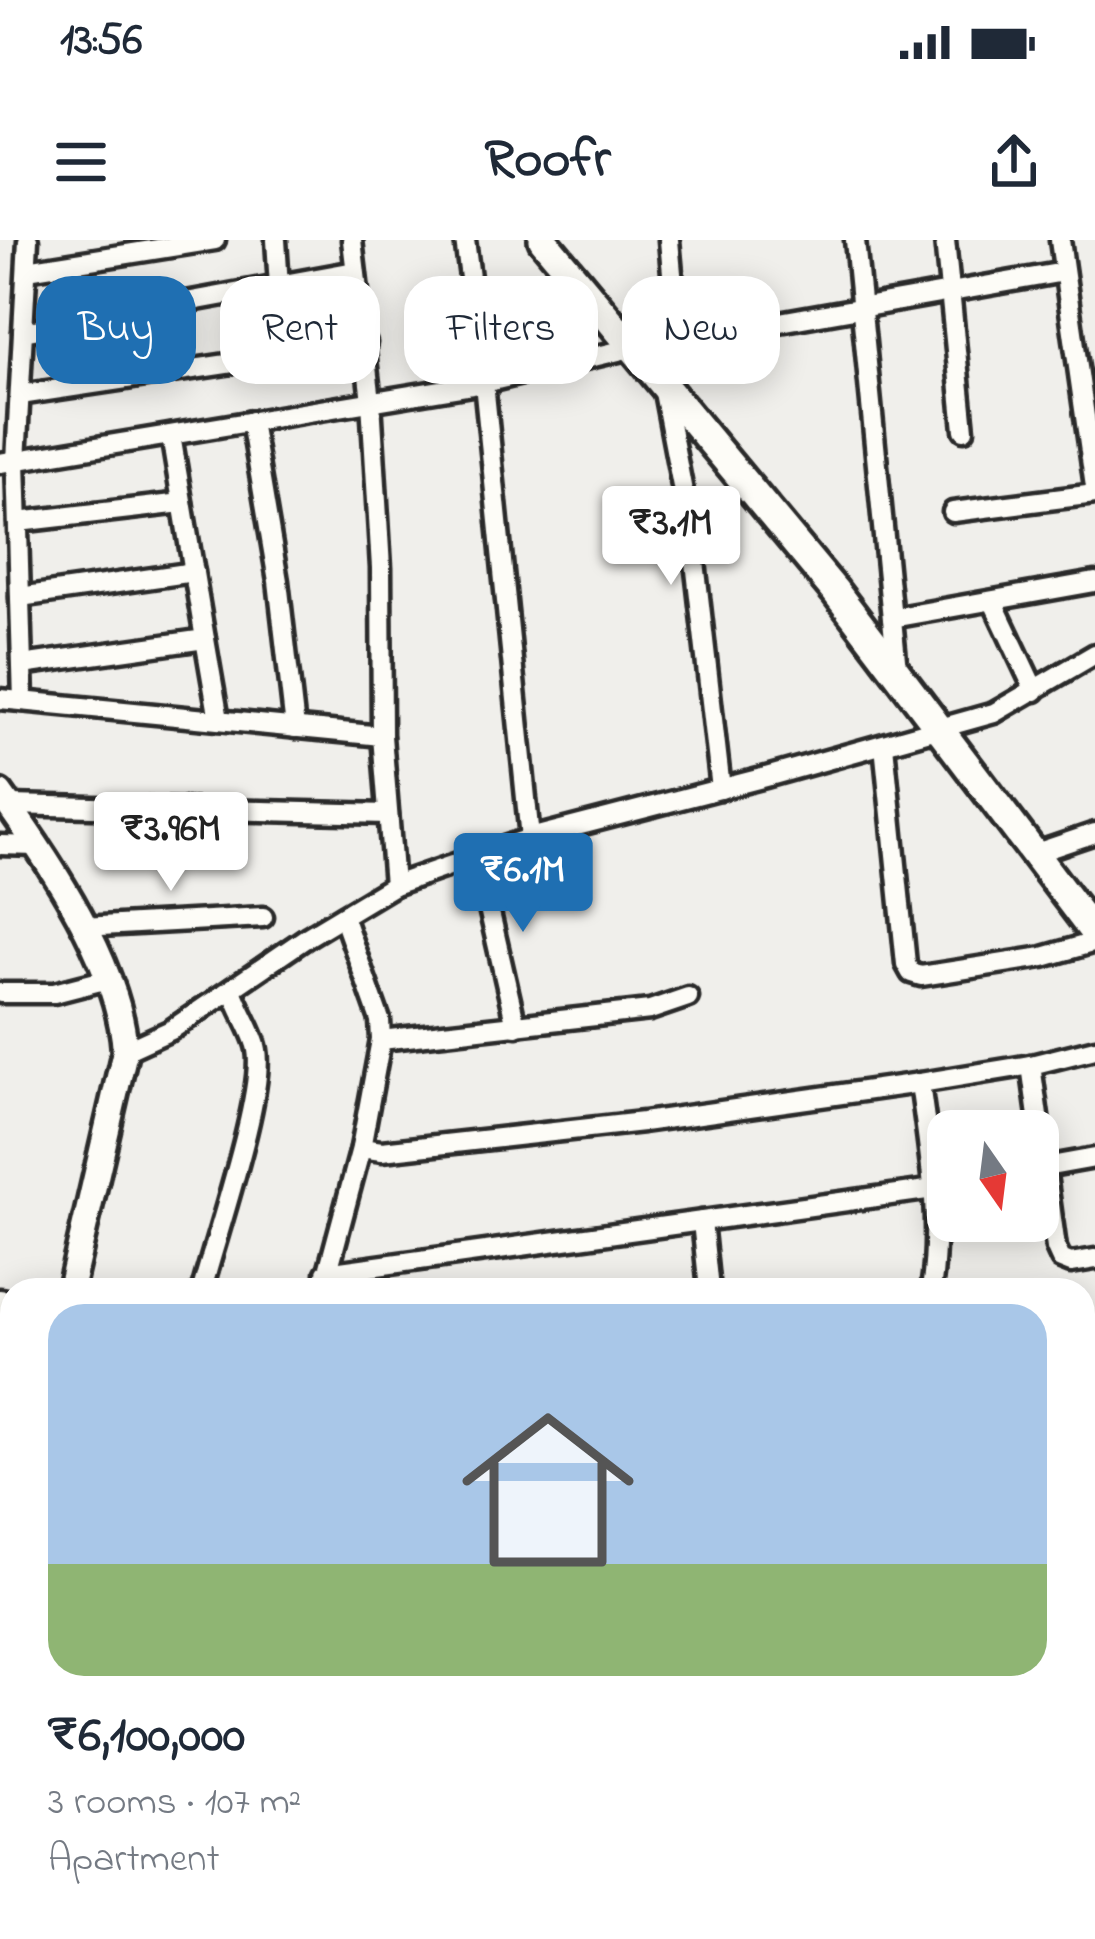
<!DOCTYPE html>
<html lang="en">
<head>
<meta charset="utf-8">
<style>
  :root { --surface:#fff; --page:#f2f2f3; --text:#1f2937; --muted:#747a83; --line:#e0e1e3; --accent:#1f6fb2 }
  body { margin:0; font-family:"Indie Flower",sans-serif; background:var(--page); color:var(--text); height:100vh; display:flex; flex-direction:column; font-size:45px; white-space:nowrap }
  * { box-sizing:border-box; margin:0 }
  p { font-size:39px; color:var(--muted) }
  .icon { flex:none; width:66px; height:66px; fill:none; stroke:currentColor; stroke-width:2; stroke-linecap:round; stroke-linejoin:round }
  .map { position:relative; flex:1; overflow:hidden }
  .side { position:absolute; left:0px; top:1038px; width:1095px; height:663px; display:flex; flex-direction:column; background:var(--surface); border-radius:36px 36px 0 0; box-shadow:0 6px 30px #0003 }
  .side>* { flex:none }
  .hud { position:absolute; left:36px; top:36px; width:1023px; height:108px; display:flex; gap:24px }
  .needle { width:78px; rotate:166deg }
  .tools { position:absolute; left:927px; top:870px; display:grid; gap:24px }
  .tools a { display:grid; place-items:center; width:132px; height:132px; border-radius:24px; background:var(--surface); box-shadow:0 6px 30px #0003; font-size:60px }
  .price { position:absolute; translate:-50% -102px; padding:0 27px; border-radius:12px; background:#fff; color:#222; font-size:39px; line-height:78px; filter:drop-shadow(0 3px 6px #0008) }
  .price::after { content:''; position:absolute; left:50%; top:72px; width:36px; height:27px; margin-left:-18px; background:inherit; clip-path:polygon(0 0,100% 0,50% 100%) }
  .price.selected { background:var(--accent); color:#fff }
  ul { padding:0; list-style:none }
  li { display:grid; align-content:center; gap:24px; height:636px; padding:0 48px }
  li+li { border-top:3px solid var(--line) }
  li span { display:grid; place-items:center; height:372px; border-radius:36px; color:#555 }
  li>.icon { margin-inline-start:auto }
  span .icon { width:216px; height:216px; fill:#fffc; stroke-width:1 }
  li b { font-size:51px }
  .pill { padding:0 42px; border-radius:36px; background:var(--surface); box-shadow:0 6px 30px #0003; font-size:42px; line-height:108px }
  .pill.selected { background:var(--accent); color:#fff }
  .status { display:flex; justify-content:space-between; align-items:center; height:84px; padding:0 60px; background:var(--surface); direction:ltr }
  .status svg { height:33px; fill:currentColor }
  header { display:flex; justify-content:space-between; align-items:center; height:156px; padding:0 48px; background:var(--surface); font-size:54px; font-weight:700 }
  .map>svg:first-child { display:block }
  .lines { fill:none; stroke-linecap:round; stroke-linejoin:round }
  .minor-casing { stroke:#2b2b2b; stroke-width:27 }
  .tertiary-casing { stroke:#2b2b2b; stroke-width:33 }
  .secondary-casing { stroke:#2b2b2b; stroke-width:36 }
  .primary-casing { stroke:#2b2b2b; stroke-width:39 }
  .minor { stroke:#fdfcf7; stroke-width:18 }
  .tertiary { stroke:#fdfcf7; stroke-width:24 }
  .secondary { stroke:#fdfcf7; stroke-width:27 }
  .primary { stroke:#fdfcf7; stroke-width:30 }
</style>
</head>
<body>
<div class="status"><b>13:56</b><svg viewBox="0 0 49 12"><path d="M0 12V9h3v3zM5 12V6h3v6zM10 12V3h3v9zM15 12V0h3v12zM26 1h20v11H26zM47 4h2v5h-2z"/></svg></div>
<header><svg class="icon" aria-label="menu" viewBox="0 0 24 24"><path d="M4 6h16M4 12h16M4 18h16"/></svg>Roofr<svg class="icon" aria-label="share" viewBox="0 0 24 24"><path d="M12 15V3M7 8l5-5 5 5M5 13v7h14v-7"/></svg></header>
<div class="map">
<svg width="1095" height="1699" viewBox="0 0 1095 1699">
  <rect width="100%" height="100%" fill="#f0efeb"/>
  <filter id="ink" filterUnits="userSpaceOnUse"><feTurbulence type="fractalNoise" baseFrequency=".00833" numOctaves="2"/><feDisplacementMap in="SourceGraphic" scale="24" xChannelSelector="R" yChannelSelector="G"/><feConvolveMatrix kernelMatrix="1 2 1 2 8 2 1 2 1" color-interpolation-filters="sRGB"/></filter>
  <g filter="url(#ink)">
    <g class="lines">
      <defs>
        <g id="minor">
          <path d="M 276,0 L 279,46"/>
          <path d="M 352,0 L 371,161 L 381,328 L 382,496 L 394,645"/>
          <path d="M 465,0 L 484,143 L 530,598"/>
          <path d="M 669,0 L 678,100"/>
          <path d="M 855,0 L 897,430"/>
          <path d="M 945,0 L 964,190"/>
          <path d="M 1060,0 L 1095,247"/>
          <path d="M 27,30 L 215,0"/>
          <path d="M 23,92 L 28,0"/>
          <path d="M 664,152 L 693,304 L 721,549"/>
          <path d="M 20,155 L 366,103"/>
          <path d="M 251,181 L 278,341 L 295,488"/>
          <path d="M 0,223 L 484,143 L 631,108 L 1064,32"/>
          <path d="M 953,272 L 1095,254"/>
          <path d="M 18,282 L 182,263"/>
          <path d="M 20,357 L 194,332"/>
          <path d="M 993,362 L 1035,451"/>
          <path d="M 892,378 L 1095,342"/>
          <path d="M 205,399 L 219,480"/>
          <path d="M 22,425 L 205,399 L 171,195"/>
          <path d="M 0,459 L 382,496"/>
          <path d="M 23,461 L 16,221 L 23,92 L 355,31"/>
          <path d="M 884,505 L 906,724 L 911,733 L 921,736 L 1043,717 L 1095,702"/>
          <path d="M 9,565 L 388,574"/>
          <path d="M 0,605 L 37,606"/>
          <path d="M 1033,614 L 1095,593"/>
          <path d="M 477,616 L 516,786"/>
          <path d="M 83,687 L 263,677"/>
          <path d="M 0,753 L 54,753 L 108,739"/>
          <path d="M 381,800 L 650,770 L 688,757"/>
          <path d="M 125,811 L 171,790 L 309,696 L 394,645 L 530,598 L 766,537 L 994,473 L 1095,414"/>
          <path d="M 1031,825 L 1056,1008 L 1061,1019 L 1071,1023 L 1095,1019"/>
          <path d="M 920,843 C 929,911 942,981 931,1050"/>
          <path d="M 361,908 L 382,911 L 643,882 L 920,843 L 1031,825 L 1095,809"/>
          <path d="M 1045,927 L 1095,918"/>
          <path d="M 702,981 L 709,1050"/>
          <path d="M 326,1033 L 934,949"/>
          <path d="M 202,1050 C 215,999 265,854 257,810 C 254,792 238,770 232,749"/>
          <path d="M 323,1050 L 361,908 L 381,800 L 380,780 L 343,676"/>
          <path d="M 0,1336 L 12,1376"/>
          <path d="M 1083,1507 L 1095,1509"/>
          <path d="M 0,1616 L 12,1624"/>
          <path d="M 81,1689 L 90,1699"/>
          <path d="M 201,1689 L 207,1699"/>
          <path d="M 258,1689 L 266,1699"/>
          <path d="M 361,1689 L 369,1699"/>
          <path d="M 16,1699 L 22,1689"/>
        </g>
        <path id="tertiary" d="M 0,553 C 49,621 120,725 125,811 L 70,1050"/>
        <path id="secondary" d="M 543,0 L 835,351 L 1095,694"/>
        <g id="primary">
          <path d="M 0,1065 L 12,1068"/>
          <path d="M 1083,1369 L 1095,1373"/>
        </g>
      </defs>
      <use href="#minor" class="minor-casing"/>
      <use href="#tertiary" class="tertiary-casing"/>
      <use href="#secondary" class="secondary-casing"/>
      <use href="#primary" class="primary-casing"/>
      <use href="#minor" class="minor"/>
      <use href="#tertiary" class="tertiary"/>
      <use href="#secondary" class="secondary"/>
      <use href="#primary" class="primary"/>
    </g>
  </g>
</svg>
<div class="tools">
<a><svg class="needle" viewBox="-14 -14 28 28"><path d="M0-13l5 13h-10z" fill="#e53935"/><path d="M0 13l5-13h-10z" fill="#747a83"/></svg></a>
</div>
<b class="price" style="left:671px;top:348px">₹3.1M</b>
<b class="price" style="left:171px;top:654px">₹3.96M</b>
<b class="price selected" style="left:523px;top:695px">₹6.1M</b>
<div class="hud">
<a class="pill selected">Buy</a>
<a class="pill">Rent</a>
<a class="pill">Filters</a>
<a class="pill">New</a>
</div>
<section class="side">
<ul>
<li><span style="background:linear-gradient(#a9c7e8 70%,#8fb573 0)"><svg class="icon" aria-label="home" viewBox="0 0 24 24"><path d="M3 11l9-7 9 7M6 9v11h12V9"/></svg></span><div><b>₹6,100,000</b><p>3 rooms · 107 m²</p><p>Apartment</p></div></li>
</ul>
</section>
</div>
</body>
</html>
